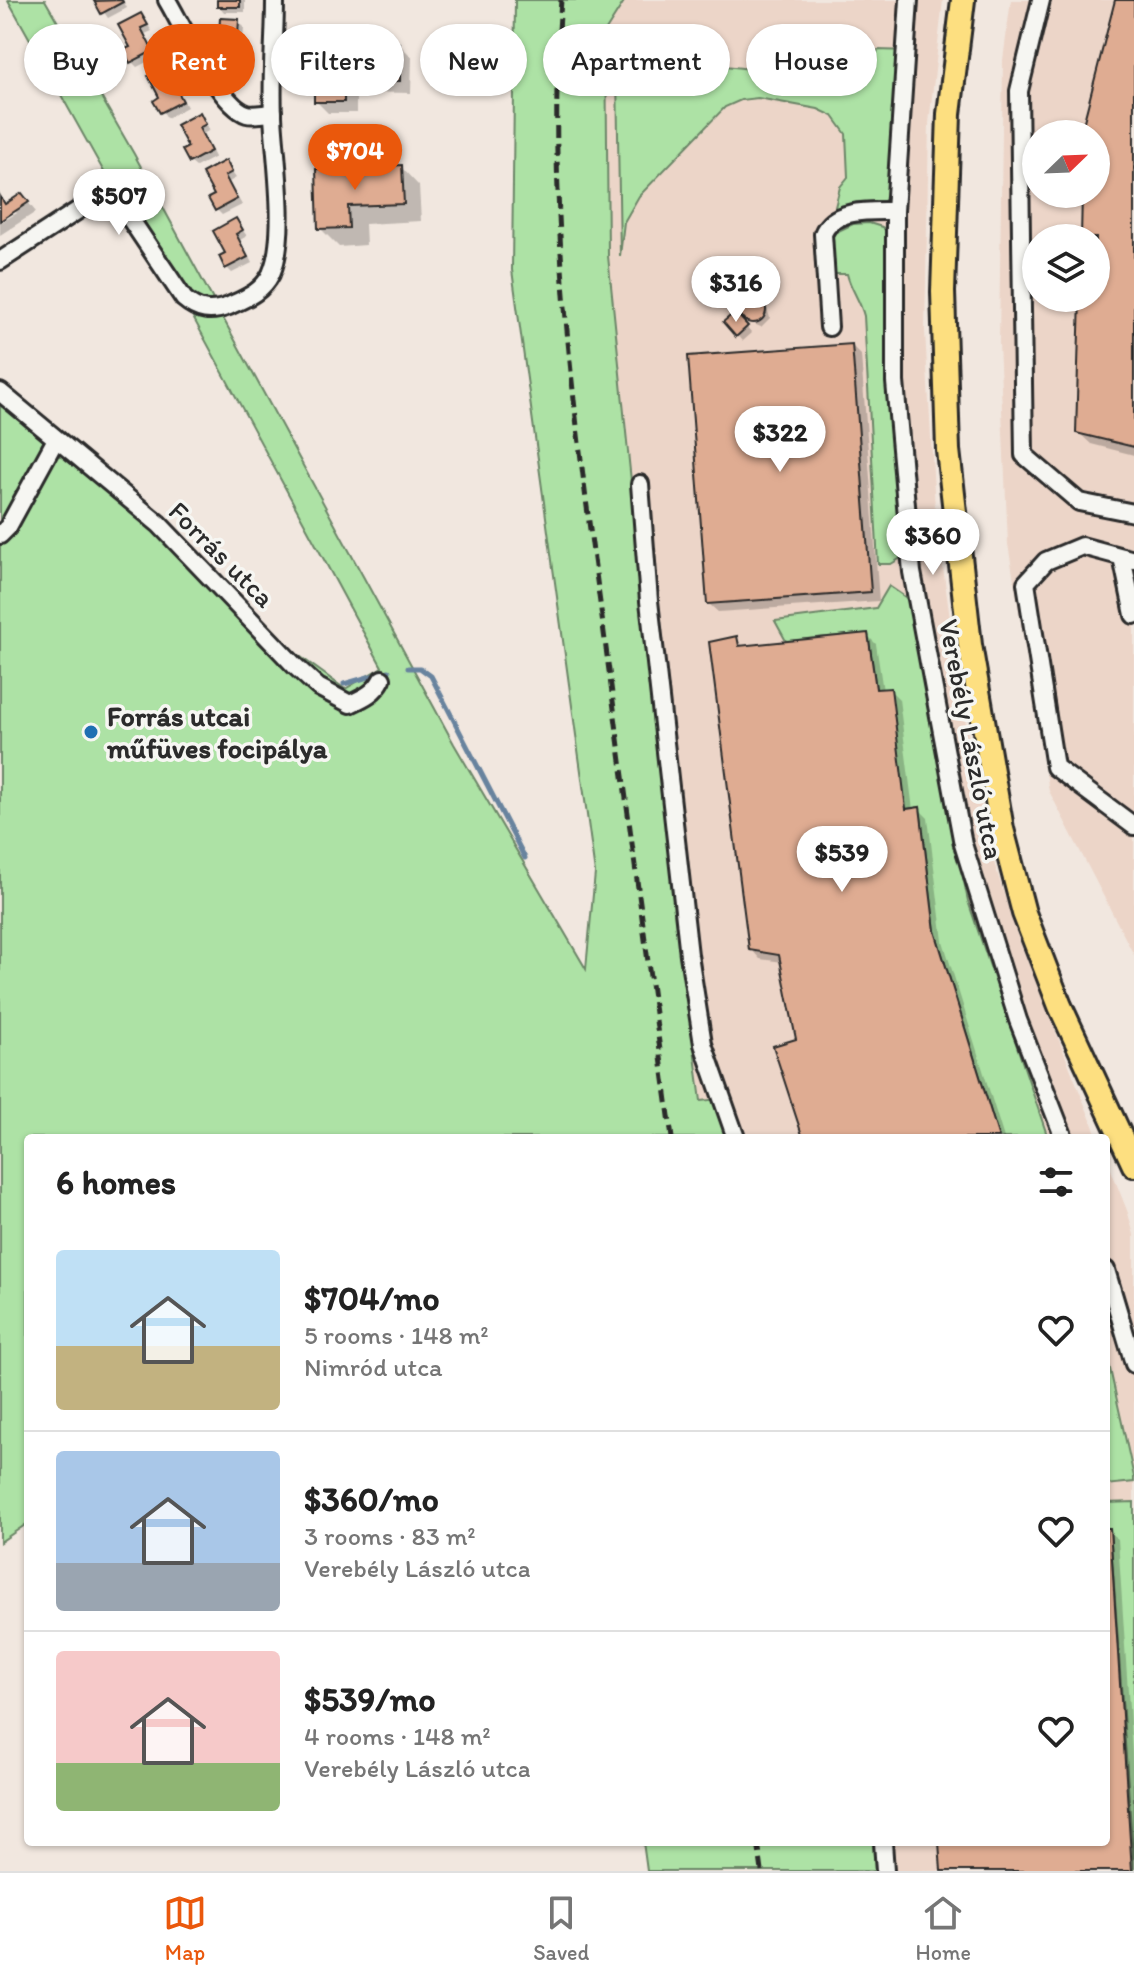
<!DOCTYPE html>
<html lang="en">
<head>
<meta charset="utf-8">
<style>
  :root { --surface:#fff; --page:#f2f2f2; --text:#222; --muted:#767676; --line:#e0e0e0; --accent:#ea580c }
  body { margin:0; font-family:Itim,sans-serif; background:var(--page); color:var(--text); height:100vh; display:flex; flex-direction:column; font-size:30px; white-space:nowrap }
  * { box-sizing:border-box; margin:0 }
  p { font-size:26px; color:var(--muted) }
  .icon { flex:none; width:44px; height:44px; fill:none; stroke:currentColor; stroke-width:2; stroke-linecap:round; stroke-linejoin:round }
  .map { position:relative; flex:1; overflow:hidden }
  .details { position:absolute; left:24px; top:1134px; width:1086px; height:712px; display:flex; flex-direction:column; background:var(--surface); border-radius:8px; box-shadow:0 2px 6px #0004 }
  .details>* { flex:none }
  .banner { position:absolute; left:24px; top:24px; width:1086px; height:72px; display:flex; gap:16px }
  .needle { width:52px; rotate:67deg }
  .buttons { position:absolute; left:1022px; top:120px; display:grid; gap:16px }
  .buttons a { display:grid; place-items:center; width:88px; height:88px; border-radius:50%; background:var(--surface); box-shadow:0 2px 6px #0004; font-size:40px }
  .price { position:absolute; translate:-50% -68px; padding:0 18px; border-radius:28px; background:#fff; color:#222; font-size:26px; line-height:52px; filter:drop-shadow(0 2px 4px #0008) }
  .price::after { content:''; position:absolute; left:50%; top:48px; width:24px; height:18px; margin-left:-12px; background:inherit; clip-path:polygon(0 0,100% 0,50% 100%) }
  .price.selected { background:var(--accent); color:#fff }
  ul { padding:0; list-style:none }
  li { display:flex; align-items:center; gap:24px; height:200px; padding:0 32px }
  li+li { border-top:2px solid var(--line) }
  li span { display:grid; place-items:center; flex:none; width:224px; height:160px; border-radius:8px; color:#555 }
  li>.icon { margin-inline-start:auto }
  span .icon { width:96px; height:96px; fill:#fffc; stroke-width:1 }
  li b { font-size:34px }
  h2 { display:flex; justify-content:space-between; align-items:center; height:96px; padding:0 32px; font-size:34px }
  .pill { padding:0 28px; border-radius:36px; background:var(--surface); box-shadow:0 2px 6px #0004; font-size:28px; line-height:72px }
  .pill.selected { background:var(--accent); color:#fff }
  .tab-bar { display:flex; justify-content:space-around; align-items:center; height:112px; border-top:2px solid var(--line); background:var(--surface); font-size:22px; color:var(--muted) }
  .tab-bar a { display:grid; justify-items:center; gap:4px }
  .tab-bar .selected { color:var(--accent) }
  .map>svg:first-child { display:block }
  .built { fill:#ecd5c8; fill-rule:evenodd }
  .green { fill:#ade2a5; stroke:#6c8668; stroke-width:2 }
  .shadow { fill:#0003 }
  .lines { fill:none; stroke-linecap:round; stroke-linejoin:round }
  .stream { stroke:#68839e; stroke-width:5 }
  .building { fill:#dfac92; stroke:#2b2b2b; stroke-width:2 }
  .minor-casing { stroke:#2b2b2b; stroke-width:22 }
  .major-casing { stroke:#2b2b2b; stroke-width:28 }
  .minor { stroke:#f6f6f2; stroke-width:16 }
  .major { stroke:#fddf80; stroke-width:22 }
  .rail { stroke:#2b2b2b; stroke-width:5; stroke-dasharray:12 6; stroke-linecap:butt }
  .poi-dot { fill:#1f6fb2; stroke:#f6f6f2; stroke-width:3 }
  .labels { text-anchor:middle; dominant-baseline:central; stroke-width:7; stroke-linejoin:round; paint-order:stroke }
  .street-label { font-size:28px; fill:#2b2b2b; stroke:#f6f6f2 }
  .poi-label { font-size:28px; font-weight:bold; fill:#2b2b2b; stroke:#f6f6f2; text-anchor:start }
</style>
</head>
<body>
<div class="map">
<svg width="1134" height="1871" viewBox="0 0 1134 1871">
  <rect width="100%" height="100%" fill="#f1e7df"/>
  <filter id="ink" filterUnits="userSpaceOnUse"><feTurbulence type="fractalNoise" baseFrequency=".0125" numOctaves="2"/><feDisplacementMap in="SourceGraphic" scale="16" xChannelSelector="R" yChannelSelector="G"/><feConvolveMatrix kernelMatrix="1 2 1 2 8 2 1 2 1" color-interpolation-filters="sRGB"/></filter>
  <g filter="url(#ink)">
    <g class="built">
      <path d="M 625,0 L 943,0 L 929,123 L 925,331 L 935,509 L 960,692 L 989,847 L 1018,937 L 1098,1138 L 707,1138 L 672,882 L 608,256 L 606,30 Z"/>
      <path d="M 1011,0 L 1134,0 L 1134,955 L 1049,791 L 1008,544 L 999,343 L 1003,60 ZM 1036,134 L 1096,134 L 1096,194 L 1036,194 ZM 1036,238 L 1096,238 L 1096,298 L 1036,298 Z"/>
      <path d="M 1106,1157 L 1128,1213 L 1134,1235 L 1134,1871 L 847,1871 L 842,1842 L 1106,1842 Z"/>
    </g>
    <g class="green">
      <path d="M 8,0 L 45,0 L 134,154 L 454,744 L 586,969 L 595,873 L 512,270 L 515,0 L 625,0 L 606,30 L 608,256 L 672,882 L 701,1101 L 719,1099 L 732,1138 L 28,1138 L 28,1523 L 0,1542 L 0,392 L 144,502 L 290,649 L 345,689 L 382,667 L 128,197 L 104,172 Z"/>
      <path d="M 878,50 L 909,51 L 897,190 L 884,201 L 857,202 L 834,211 L 840,187 L 848,177 L 846,134 L 833,116 L 818,109 L 758,98 L 741,100 L 725,107 L 639,196 L 624,222 L 620,256 L 617,74 L 635,55 L 775,72 L 851,56 L 874,58 Z"/>
      <path d="M 869,223 L 882,227 L 892,236 L 904,556 L 891,564 L 878,564 L 864,316 C 860,300 851,290 847,274 L 834,274 L 832,234 L 853,224 Z"/>
      <path d="M 889,586 L 905,597 L 918,614 L 927,700 L 968,901 L 1048,1138 L 999,1138 L 935,931 L 920,807 L 906,809 L 884,691 L 876,689 L 868,633 L 786,641 L 775,621 L 876,608 Z"/>
      <path d="M 1106,1351 L 1134,1477 L 1134,1482 L 1106,1485 Z"/>
      <path d="M 1134,1502 L 1134,1871 L 1110,1529 L 1106,1528 L 1106,1503 Z"/>
      <path d="M 643,1842 L 873,1842 L 875,1871 L 647,1871 Z"/>
    </g>
    <g class="shadow">
      <path d="M 100,0 L 123,0 L 127,8 L 108,18 L 97,2 Z"/>
      <path d="M 219,0 L 245,0 L 245,12 L 224,12 L 219,6 Z"/>
      <path d="M 1117,0 L 1134,0 L 1134,455 L 1091,444 L 1078,432 L 1082,298 L 1096,298 L 1096,238 L 1083,238 L 1084,194 L 1096,194 L 1096,134 L 1086,134 Z"/>
      <path d="M 141,15 L 152,31 L 145,34 L 157,57 L 137,67 L 132,62 L 132,48 Z"/>
      <path d="M 238,21 L 244,27 L 243,41 L 226,40 L 221,34 Z"/>
      <path d="M 316,44 L 400,45 L 412,57 L 411,93 L 356,92 L 356,113 L 328,113 L 316,101 Z"/>
      <path d="M 171,65 L 181,81 L 175,85 L 187,107 L 167,118 L 156,101 L 162,98 Z"/>
      <path d="M 199,115 L 210,130 L 203,134 L 215,157 L 196,167 L 190,162 L 191,148 Z"/>
      <path d="M 225,163 L 236,178 L 229,182 L 242,205 L 222,215 L 217,210 Z"/>
      <path d="M 401,167 L 419,186 L 421,221 L 365,224 L 366,245 L 339,247 L 320,228 L 318,171 Z"/>
      <path d="M 22,195 L 36,212 L 0,235 L 0,223 L 17,213 L 14,210 L 0,219 L 0,198 L 7,205 Z"/>
      <path d="M 236,221 L 247,236 L 240,240 L 252,263 L 232,273 L 227,268 L 227,254 Z"/>
      <path d="M 754,299 L 767,308 L 770,318 L 761,327 L 751,323 L 745,317 L 742,306 L 746,300 Z"/>
      <path d="M 735,314 L 752,333 L 743,341 L 726,322 Z"/>
      <path d="M 852,346 L 861,355 L 879,601 L 718,612 L 709,604 Z"/>
      <path d="M 867,635 L 876,644 L 883,691 L 890,690 L 899,699 L 913,810 L 919,809 L 928,818 L 943,941 L 1004,1138 L 805,1138 L 798,1040 L 783,962 L 760,959 L 751,949 L 736,638 L 744,647 Z"/>
      <path d="M 1106,1530 L 1118,1539 L 1134,1783 L 1134,1871 L 943,1871 L 941,1842 L 1106,1842 Z"/>
    </g>
    <g class="lines">
      <g class="stream">
        <path d="M 408,668 L 420,668 L 431,676 L 525,858"/>
        <path d="M 344,684 L 389,671"/>
      </g>
    </g>
    <g class="building">
      <path d="M 122,0 L 123,2 L 101,14 L 94,1 Z"/>
      <rect x="217" y="0" width="23" height="7"/>
      <path d="M 1115,0 L 1134,0 L 1134,447 L 1076,433 L 1080,298 L 1096,298 L 1096,238 L 1081,238 L 1082,194 L 1096,194 L 1096,134 L 1084,134 L 1084,121 Z"/>
      <path d="M 141,13 L 148,25 L 141,28 L 153,51 L 130,63 L 123,50 L 130,47 L 118,25 Z"/>
      <path d="M 220,18 L 239,19 L 238,36 L 219,35 Z"/>
      <path d="M 314,42 L 400,43 L 400,81 L 344,81 L 344,102 L 314,102 Z"/>
      <path d="M 171,63 L 177,75 L 171,79 L 183,101 L 160,113 L 153,101 L 159,97 L 148,76 Z"/>
      <path d="M 200,112 L 206,124 L 199,128 L 211,151 L 189,163 L 182,150 L 188,147 L 176,125 Z"/>
      <path d="M 226,160 L 232,172 L 225,176 L 237,199 L 215,211 L 208,198 L 214,195 L 202,173 Z"/>
      <path d="M 402,165 L 404,204 L 348,206 L 349,228 L 318,229 L 316,169 Z"/>
      <path d="M 22,193 L 29,202 L 0,221 L 0,196 L 5,204 Z"/>
      <path d="M 236,218 L 243,230 L 236,234 L 248,257 L 225,269 L 219,256 L 225,253 L 213,231 Z"/>
      <circle cx="753" cy="310" r="13"/>
      <path d="M 735,312 L 748,326 L 736,337 L 723,322 Z"/>
      <path d="M 852,344 L 871,592 L 707,604 L 688,356 Z"/>
      <path d="M 868,633 L 876,689 L 891,688 L 906,809 L 920,807 L 935,931 L 999,1138 L 803,1138 L 773,1046 L 796,1039 L 779,955 L 749,950 L 709,642 L 737,636 L 739,646 Z"/>
      <path d="M 1106,1528 L 1110,1528 L 1132,1871 L 941,1871 L 939,1842 L 1106,1842 Z"/>
    </g>
    <g class="lines">
      <defs>
        <g id="minor">
          <path d="M 167,0 C 182,25 220,106 247,114 C 254,116 265,113 273,113"/>
          <path d="M 909,0 L 895,211 L 895,382 L 912,572 L 963,844 L 1018,1020 L 1064,1138"/>
          <path d="M 1041,0 L 1019,91 L 1024,455 L 1079,502 L 1134,513"/>
          <path d="M 0,261 L 97,198 L 113,200 L 125,211 L 184,299 C 198,311 211,313 229,306 C 246,298 262,292 271,274 C 288,236 275,158 273,116 C 271,78 275,38 275,0"/>
          <path d="M 829,327 L 823,234 C 833,208 873,211 895,211"/>
          <path d="M 0,392 L 159,524 L 295,666 L 318,687 L 350,704 C 363,698 375,693 382,679"/>
          <path d="M 640,484 L 649,601 L 689,955 L 703,1044 L 736,1138"/>
          <path d="M 0,535 L 8,527 L 56,439"/>
          <path d="M 1122,557 L 1134,615"/>
          <path d="M 1134,560 L 1082,546 L 1046,561 L 1026,583 L 1055,767 L 1134,826"/>
          <path d="M 1106,1270 L 1134,1364"/>
          <path d="M 883,1842 L 885,1871"/>
        </g>
        <path id="major" d="M 963,0 L 949,114 L 943,292 L 948,450 L 970,645 L 1002,829 L 1024,913 L 1060,1006 L 1134,1165"/>
      </defs>
      <use href="#minor" class="minor-casing"/>
      <use href="#major" class="major-casing"/>
      <use href="#minor" class="minor"/>
      <use href="#major" class="major"/>
      <g class="rail">
        <path d="M 561,0 C 546,204 573,408 601,610 C 624,786 648,962 672,1138"/>
        <path d="M 758,1842 L 762,1871"/>
      </g>
    </g>
  </g>
  <circle class="poi-dot" cx="91" cy="732" r="8"/>
  <g class="labels">
    <g class="street-label">
      <text transform="translate(222 554) rotate(45)">Forrás utca</text>
      <text transform="translate(972 739) rotate(79)">Verebély László utca</text>
    </g>
    <g class="poi-label">
      <text x="107" y="716">Forrás utcai<tspan x="107" dy="32">műfüves focipálya</tspan></text>
    </g>
  </g>
</svg>
<div class="buttons">
<a><svg class="needle" viewBox="-14 -14 28 28"><path d="M0-13l5 13h-10z" fill="#e53935"/><path d="M0 13l5-13h-10z" fill="#767676"/></svg></a>
<a><svg class="icon" aria-label="layers" viewBox="0 0 24 24"><path d="M12 4l9 5-9 5-9-5zM3 14l9 5 9-5"/></svg></a>
</div>
<b class="price selected" style="left:355px;top:192px">$704</b>
<b class="price" style="left:119px;top:237px">$507</b>
<b class="price" style="left:736px;top:324px">$316</b>
<b class="price" style="left:780px;top:474px">$322</b>
<b class="price" style="left:933px;top:577px">$360</b>
<b class="price" style="left:842px;top:894px">$539</b>
<div class="banner">
<a class="pill">Buy</a>
<a class="pill selected">Rent</a>
<a class="pill">Filters</a>
<a class="pill">New</a>
<a class="pill">Apartment</a>
<a class="pill">House</a>
</div>
<section class="details">
<h2>6 homes<svg class="icon" aria-label="filters" viewBox="0 0 24 24"><path d="M4 7h16M4 17h16"/><circle cx="9" cy="7" r="2"/><circle cx="15" cy="17" r="2"/></svg></h2>
<ul>
<li><span style="background:linear-gradient(#bfe0f5 60%,#c2b280 0)"><svg class="icon" aria-label="home" viewBox="0 0 24 24"><path d="M3 11l9-7 9 7M6 9v11h12V9"/></svg></span><div><b>$704/mo</b><p>5 rooms · 148 m²</p><p>Nimród utca</p></div><svg class="icon" aria-label="heart" viewBox="0 0 24 24"><path d="M12 20l-8-8c-3-5 5-10 8-4 3-6 11-1 8 4z"/></svg></li>
<li><span style="background:linear-gradient(#a9c7e8 70%,#9aa5b1 0)"><svg class="icon" aria-label="home" viewBox="0 0 24 24"><path d="M3 11l9-7 9 7M6 9v11h12V9"/></svg></span><div><b>$360/mo</b><p>3 rooms · 83 m²</p><p>Verebély László utca</p></div><svg class="icon" aria-label="heart" viewBox="0 0 24 24"><path d="M12 20l-8-8c-3-5 5-10 8-4 3-6 11-1 8 4z"/></svg></li>
<li><span style="background:linear-gradient(#f6c9c9 70%,#8fb573 0)"><svg class="icon" aria-label="home" viewBox="0 0 24 24"><path d="M3 11l9-7 9 7M6 9v11h12V9"/></svg></span><div><b>$539/mo</b><p>4 rooms · 148 m²</p><p>Verebély László utca</p></div><svg class="icon" aria-label="heart" viewBox="0 0 24 24"><path d="M12 20l-8-8c-3-5 5-10 8-4 3-6 11-1 8 4z"/></svg></li>
</ul>
</section>
</div>
<nav class="tab-bar">
<a class="selected"><svg class="icon" aria-label="map" viewBox="0 0 24 24"><path d="M3 6l6-2 6 2 6-2v14l-6 2-6-2-6 2zM9 4v14M15 6v14"/></svg>Map</a>
<a><svg class="icon" aria-label="saved" viewBox="0 0 24 24"><path d="M7 4h10v16l-5-4-5 4z"/></svg>Saved</a>
<a><svg class="icon" aria-label="home" viewBox="0 0 24 24"><path d="M3 11l9-7 9 7M6 9v11h12V9"/></svg>Home</a>
</nav>
</body>
</html>
